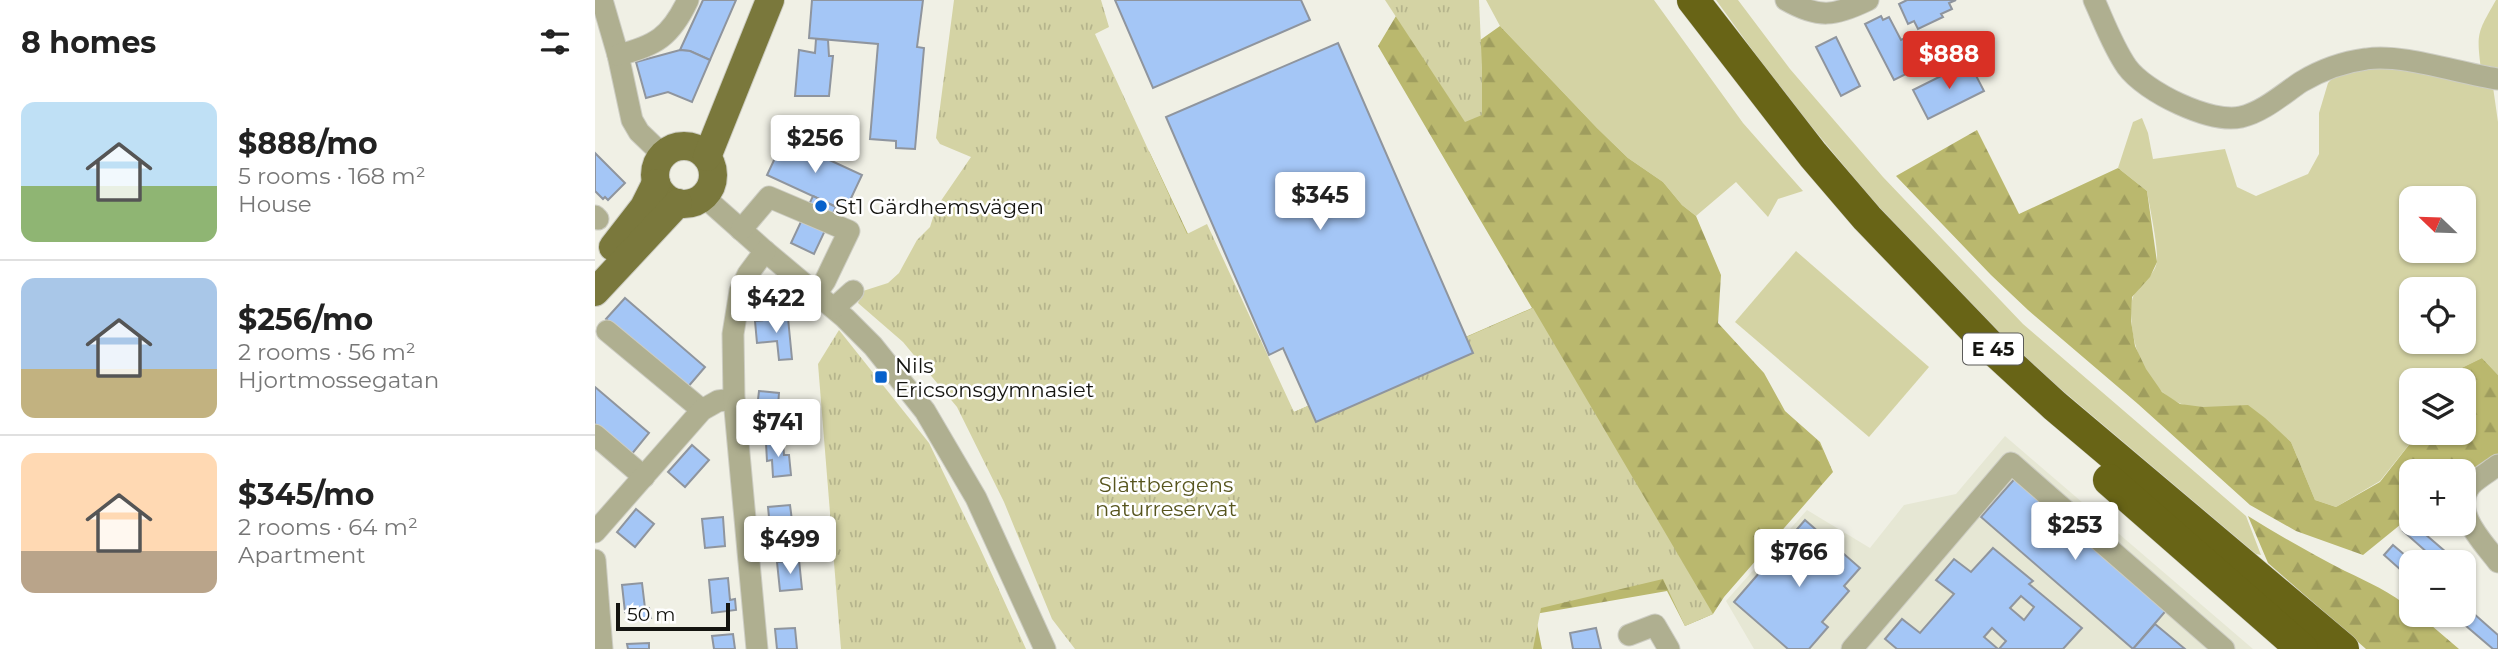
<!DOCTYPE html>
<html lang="en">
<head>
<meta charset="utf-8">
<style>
  :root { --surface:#fff; --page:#f2f2f2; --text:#222; --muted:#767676; --line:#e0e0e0; --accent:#d93025 }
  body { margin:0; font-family:Montserrat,sans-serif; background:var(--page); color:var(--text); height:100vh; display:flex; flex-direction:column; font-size:26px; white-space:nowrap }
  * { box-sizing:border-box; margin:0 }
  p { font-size:23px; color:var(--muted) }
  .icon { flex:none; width:38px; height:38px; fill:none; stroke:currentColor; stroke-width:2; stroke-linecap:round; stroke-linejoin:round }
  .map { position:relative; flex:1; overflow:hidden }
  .details { display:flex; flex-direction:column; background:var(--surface); width:595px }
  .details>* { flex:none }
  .needle { width:46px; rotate:293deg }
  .controls { position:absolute; left:1804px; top:186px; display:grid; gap:14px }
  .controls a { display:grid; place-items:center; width:77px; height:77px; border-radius:14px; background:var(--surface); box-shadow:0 2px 5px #0004; font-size:35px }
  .scale { position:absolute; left:21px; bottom:18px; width:114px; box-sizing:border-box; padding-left:7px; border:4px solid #141410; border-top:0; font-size:19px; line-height:24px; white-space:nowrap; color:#141410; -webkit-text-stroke:5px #fff; paint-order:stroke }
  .price { position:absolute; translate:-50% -60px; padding:0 16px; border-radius:7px; background:#fff; color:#222; font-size:23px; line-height:46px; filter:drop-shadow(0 2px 4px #0008) }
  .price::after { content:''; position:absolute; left:50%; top:42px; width:21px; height:16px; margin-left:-10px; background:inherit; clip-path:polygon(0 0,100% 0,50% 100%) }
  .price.current { background:var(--accent); color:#fff }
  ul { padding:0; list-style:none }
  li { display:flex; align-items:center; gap:21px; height:175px; padding:0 21px }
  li+li { border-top:2px solid var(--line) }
  li span { display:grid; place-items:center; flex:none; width:196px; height:140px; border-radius:14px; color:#555 }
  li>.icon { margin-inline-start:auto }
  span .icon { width:84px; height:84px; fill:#fffc; stroke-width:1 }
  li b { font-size:30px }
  h2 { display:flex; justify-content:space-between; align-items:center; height:84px; padding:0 21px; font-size:30px }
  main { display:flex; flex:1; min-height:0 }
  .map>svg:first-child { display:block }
  .built { fill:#e6e7d4 }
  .grass { fill:#d4d3a4; fill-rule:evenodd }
  .forest { fill:url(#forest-firs) }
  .park { fill:url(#park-tufts) }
  .building { fill:#a4c6f6; stroke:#8f959e; stroke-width:2; fill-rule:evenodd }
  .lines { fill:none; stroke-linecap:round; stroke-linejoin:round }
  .minor-casing { stroke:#cdcdc3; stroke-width:23 }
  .major-casing { stroke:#cdcdc3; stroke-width:30 }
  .highway-casing { stroke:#cdcdc3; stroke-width:33 }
  .minor { stroke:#afaf90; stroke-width:21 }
  .major { stroke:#7a783c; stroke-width:28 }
  .highway { stroke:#686416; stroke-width:32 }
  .poi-dot { fill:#0761cb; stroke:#fff; stroke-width:2.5 }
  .labels { text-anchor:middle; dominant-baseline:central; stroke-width:5; stroke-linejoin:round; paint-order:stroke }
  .shield { fill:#fff; stroke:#5a5a58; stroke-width:2 }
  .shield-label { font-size:19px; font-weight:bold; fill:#141410 }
  .poi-label { font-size:21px; fill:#141410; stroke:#fff; text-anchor:start }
  .park-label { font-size:21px; fill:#57551e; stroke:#fff }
</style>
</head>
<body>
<main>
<section class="details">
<h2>8 homes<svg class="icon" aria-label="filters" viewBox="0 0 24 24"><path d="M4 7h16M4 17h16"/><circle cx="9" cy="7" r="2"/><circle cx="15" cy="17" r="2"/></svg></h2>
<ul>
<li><span style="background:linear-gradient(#bfe0f5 60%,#8fb573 0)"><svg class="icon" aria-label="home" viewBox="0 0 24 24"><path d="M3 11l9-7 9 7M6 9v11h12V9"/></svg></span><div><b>$888/mo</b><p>5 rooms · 168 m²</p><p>House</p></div></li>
<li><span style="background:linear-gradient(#a9c7e8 65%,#c2b280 0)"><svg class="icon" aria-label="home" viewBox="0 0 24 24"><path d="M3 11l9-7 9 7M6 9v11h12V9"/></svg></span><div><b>$256/mo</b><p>2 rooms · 56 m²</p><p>Hjortmossegatan</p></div></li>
<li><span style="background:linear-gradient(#ffd9b3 70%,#b9a48a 0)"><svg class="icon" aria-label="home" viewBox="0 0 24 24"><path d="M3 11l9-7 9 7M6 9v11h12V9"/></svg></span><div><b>$345/mo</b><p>2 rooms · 64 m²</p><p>Apartment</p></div></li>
</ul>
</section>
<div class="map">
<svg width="1903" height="649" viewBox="0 0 1903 649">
  <defs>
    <pattern id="forest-firs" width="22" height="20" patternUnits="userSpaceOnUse" patternTransform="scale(1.75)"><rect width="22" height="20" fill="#bab86e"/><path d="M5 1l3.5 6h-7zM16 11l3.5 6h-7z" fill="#9f9d5e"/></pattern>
    <pattern id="park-tufts" width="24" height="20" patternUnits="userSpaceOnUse" patternTransform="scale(1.75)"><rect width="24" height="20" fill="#d4d3a4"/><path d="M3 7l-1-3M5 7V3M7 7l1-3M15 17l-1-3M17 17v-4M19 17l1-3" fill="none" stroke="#b5b48c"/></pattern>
  </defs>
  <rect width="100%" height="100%" fill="#f0f0e5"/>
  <path class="built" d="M 1410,436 L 1658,649 L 1159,649 L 1131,601 L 1212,510 L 1275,548 L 1309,505 L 1361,494 Z"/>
  <g class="grass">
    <path d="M 891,0 L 1059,0 L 1148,123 L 1208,191 L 1183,199 L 1173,217 L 1141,182 L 1101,216 L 1087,205 L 1068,182 L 1033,158 L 1002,128 L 905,26 Z"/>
    <path d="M 1121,0 L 1143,0 L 1195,69 L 1288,177 L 1428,324 L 1651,516 L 1666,555 L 1661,554 L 1435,363 L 1359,288 L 1273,195 L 1188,92 Z"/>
    <path d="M 1901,0 L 1903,0 L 1903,87 L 1898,87 L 1903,122 L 1903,375 L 1887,358 L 1842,380 L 1816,380 L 1816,432 L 1824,432 L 1785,481 L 1741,507 L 1720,500 L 1696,442 L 1653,406 C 1632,408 1604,412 1584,403 C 1549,387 1532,337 1537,301 C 1539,286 1560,278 1562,261 C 1563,245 1555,209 1552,191 L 1523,168 L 1538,122 L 1547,118 L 1553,133 L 1558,159 L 1630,149 L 1642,187 L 1661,196 L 1713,174 L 1724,154 L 1724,113 L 1733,83 L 1746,69 L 1777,65 L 1886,69 C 1881,32 1883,32 1901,0 ZM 1816,198 L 1869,198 L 1869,250 L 1816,250 ZM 1816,289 L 1869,289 L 1869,341 L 1816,341 Z"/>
    <path d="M 1201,251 L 1334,367 L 1274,437 L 1140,322 Z"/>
  </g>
  <g class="forest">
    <path d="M 801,16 L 857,60 L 905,26 L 1002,128 L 1033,158 L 1068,182 L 1087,205 L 1101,216 L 1126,275 L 1123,323 L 1169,373 L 1190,411 L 1225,442 L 1238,472 L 1129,597 L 1118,614 L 1090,626 L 1072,591 L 940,614 L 947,649 L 629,649 L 554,151 L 593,234 L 699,412 L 937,308 L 783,46 Z"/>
    <path d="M 1382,130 L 1424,214 L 1523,168 L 1552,191 L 1562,262 L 1555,277 L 1537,297 L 1536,321 L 1540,346 L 1551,369 L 1567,392 L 1585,404 L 1608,407 L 1653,405 L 1670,418 L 1696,442 L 1720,500 L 1741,507 L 1785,482 L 1824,432 L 1869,432 L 1869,380 L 1842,380 L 1887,358 L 1903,375 L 1903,455 L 1869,480 L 1869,471 L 1816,471 L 1816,516 L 1768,555 L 1701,531 L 1655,505 L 1543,404 L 1433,310 L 1396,275 L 1301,176 Z"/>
    <path d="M 1653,516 C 1685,536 1717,554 1750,571 C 1773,582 1796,592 1816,609 L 1816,614 L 1823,614 L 1864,649 L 1771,649 L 1673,563 Z"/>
  </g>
  <g class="park">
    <path d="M 359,0 L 506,0 L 514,27 L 500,34 L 592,234 L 612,224 L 699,412 L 938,308 L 1118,614 L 1090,626 L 1068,579 L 946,608 L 938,649 L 480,649 L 457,619 L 409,502 L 362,407 L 308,342 L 263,303 L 268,291 L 293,283 L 304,273 L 322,240 L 335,227 L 341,208 L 376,157 L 345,144 L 341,138 Z"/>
    <path d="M 790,0 L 884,0 L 887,67 L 887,115 L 870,122 Z"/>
    <path d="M 244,330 L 334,443 L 384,546 L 431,649 L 246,649 L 223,364 Z"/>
  </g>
  <g class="building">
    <path d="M 108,0 L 141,0 L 115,60 L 95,51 L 85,50 Z"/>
    <path d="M 217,0 L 328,0 L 322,47 L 329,48 L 320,149 L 301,148 L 301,141 L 275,139 L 283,44 L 214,38 Z"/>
    <path d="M 520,0 L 706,0 L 715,20 L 558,88 Z"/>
    <path d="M 1312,0 L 1361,0 L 1354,3 L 1357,9 L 1346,14 L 1348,17 L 1323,29 L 1319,21 L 1313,24 L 1304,4 Z"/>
    <path d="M 1286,16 L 1288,20 L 1294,17 L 1306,40 L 1312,37 L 1327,66 L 1299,80 L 1270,24 Z"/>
    <path d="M 1241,37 L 1265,86 L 1246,96 L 1221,47 Z"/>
    <path d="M 221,39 L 233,40 L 234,56 L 238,56 L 234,96 L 200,96 L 204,50 L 220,53 Z"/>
    <path d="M 743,43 L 878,353 L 721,422 L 688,348 L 674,355 L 571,117 Z"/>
    <path d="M 85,50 L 95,51 L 115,60 L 97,102 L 73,92 L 51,98 L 41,62 Z"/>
    <path d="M 1374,62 L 1389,91 L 1333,119 L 1318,90 Z"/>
    <path d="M 189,139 L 267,175 L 250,211 L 172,175 Z"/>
    <path d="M 0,153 L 30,183 L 13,200 L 10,197 L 8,199 L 0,191 Z"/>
    <path d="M 218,196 L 241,207 L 219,254 L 196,243 Z"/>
    <path d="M 30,298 L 110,367 L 92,388 L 11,319 Z"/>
    <path d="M 193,318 L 197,359 L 184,360 L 182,341 L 162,343 L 160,321 Z"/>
    <path d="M 0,387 L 54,433 L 36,455 L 0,424 Z"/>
    <path d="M 164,391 L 184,393 L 183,406 L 191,407 L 189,420 L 161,417 Z"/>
    <path d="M 188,441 L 189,455 L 194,455 L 196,475 L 178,477 L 177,460 L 172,461 L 171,443 Z"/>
    <path d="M 97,445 L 114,460 L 90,487 L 73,472 Z"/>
    <path d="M 1423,475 L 1574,607 L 1538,649 L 1386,517 Z"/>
    <path d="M 195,505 L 199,536 L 176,538 L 173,507 Z"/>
    <path d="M 41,509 L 59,524 L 40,547 L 22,532 Z"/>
    <path d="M 128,517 L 130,546 L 110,548 L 107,519 Z"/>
    <path d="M 1210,520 L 1265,568 L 1249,586 L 1254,591 L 1227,622 L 1233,627 L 1214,649 L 1193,649 L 1139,602 Z"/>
    <path d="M 1816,522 L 1859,559 L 1857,562 L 1843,562 L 1808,531 Z"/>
    <path d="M 1798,545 L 1818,562 L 1816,579 L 1789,555 Z"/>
    <path d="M 1398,548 L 1438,581 L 1434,584 L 1487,628 L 1468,649 L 1404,649 L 1411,641 L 1397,628 L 1389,637 L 1403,649 L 1302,649 L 1290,639 L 1307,619 L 1325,633 L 1359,594 L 1341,580 L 1359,559 L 1376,572 ZM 1426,596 L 1439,607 L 1429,620 L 1415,608 Z"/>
    <path d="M 204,560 L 207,589 L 185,591 L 182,562 Z"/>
    <path d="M 133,578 L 135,600 L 140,599 L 141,610 L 117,613 L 114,580 Z"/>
    <path d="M 47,583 L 50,608 L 54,608 L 56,618 L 38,620 L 37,611 L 30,612 L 27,585 Z"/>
    <path d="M 1869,605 L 1903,635 L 1903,649 L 1898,649 L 1857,614 L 1869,614 Z"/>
    <path d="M 1560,624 L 1590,649 L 1538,649 Z"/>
    <path d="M 200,628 L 202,649 L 182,649 L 180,629 Z"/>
    <path d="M 1001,628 L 1006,649 L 978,649 L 975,633 Z"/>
    <path d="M 138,634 L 140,649 L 119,649 L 117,636 Z"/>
    <path d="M 54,643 L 54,649 L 33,649 L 32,644 Z"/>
  </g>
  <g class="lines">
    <defs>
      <g id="minor">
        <path d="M 7,0 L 23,55 L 37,120 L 44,132 L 68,155"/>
        <path d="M 1191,0 C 1224,19 1240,16 1273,0"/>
        <path d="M 1499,0 C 1509,22 1518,47 1532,67 C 1550,92 1616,124 1646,117 C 1668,112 1688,94 1706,82 C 1726,70 1748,62 1771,59 C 1808,53 1865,74 1903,79"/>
        <path d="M 23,55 C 61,46 76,36 93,0"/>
        <path d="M 108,196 L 170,251 L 250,318 L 278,346 L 330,411 L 381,498 L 450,649"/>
        <path d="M 0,216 L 3,219"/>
        <path d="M 146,230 L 174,197 L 254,231 L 230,281 L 221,294"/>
        <path d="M 239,308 L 258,291"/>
        <path d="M 12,331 L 107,410"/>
        <path d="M 0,435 L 49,477"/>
        <path d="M 1903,465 C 1895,471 1883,478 1876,485 C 1855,511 1889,543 1903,562"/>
        <path d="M 0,532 L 107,410 L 123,401 L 139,399"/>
        <path d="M 0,560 L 7,649"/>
        <path d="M 1034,635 L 1060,625 L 1074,649"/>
        <path d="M 162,649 L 139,399 L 138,334 L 145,291 L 153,274 L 170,251"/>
        <path d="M 1257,649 L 1416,463 L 1629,649"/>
      </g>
      <g id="major">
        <circle cx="89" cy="175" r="29"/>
        <path d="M 112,157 L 175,0"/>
        <path d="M 18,247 L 49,207 L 61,183"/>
        <path d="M 0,292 L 83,203"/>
      </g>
      <g id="highway">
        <path d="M 1098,0 L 1218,155 L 1272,218 L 1399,350 L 1460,406 L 1748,649"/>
        <path d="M 1514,480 L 1707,649"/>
      </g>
    </defs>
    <use href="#minor" class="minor-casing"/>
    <use href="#major" class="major-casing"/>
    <use href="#highway" class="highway-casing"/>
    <use href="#minor" class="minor"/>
    <use href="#major" class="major"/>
    <use href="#highway" class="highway"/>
  </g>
  <g class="poi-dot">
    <circle cx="226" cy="206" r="7"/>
    <rect x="279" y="370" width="14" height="14" rx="3.5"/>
  </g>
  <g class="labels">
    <rect class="shield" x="1368" y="333.5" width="60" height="31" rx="5"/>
    <g class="shield-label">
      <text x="1398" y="349">E 45</text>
    </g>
    <g class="poi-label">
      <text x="240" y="206">St1 Gärdhemsvägen</text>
      <text x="300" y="365">Nils<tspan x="300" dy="24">Ericsonsgymnasiet</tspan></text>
    </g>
    <g class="park-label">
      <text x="571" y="484">Slättbergens<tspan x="571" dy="24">naturreservat</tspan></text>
    </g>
  </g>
</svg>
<div class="controls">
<a><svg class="needle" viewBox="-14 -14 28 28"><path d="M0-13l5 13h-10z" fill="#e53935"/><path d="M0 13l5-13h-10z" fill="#767676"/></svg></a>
<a><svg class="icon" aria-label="locate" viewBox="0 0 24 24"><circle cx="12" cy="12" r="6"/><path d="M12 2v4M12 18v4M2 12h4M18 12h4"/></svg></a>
<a><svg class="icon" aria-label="layers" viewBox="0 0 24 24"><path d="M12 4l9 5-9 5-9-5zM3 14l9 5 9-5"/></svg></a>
<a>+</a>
<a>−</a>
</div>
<div class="scale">50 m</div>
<b class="price current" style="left:1354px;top:91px">$888</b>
<b class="price" style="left:220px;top:175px">$256</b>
<b class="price" style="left:725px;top:232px">$345</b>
<b class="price" style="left:181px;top:335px">$422</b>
<b class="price" style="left:183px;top:459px">$741</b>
<b class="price" style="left:1480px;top:562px">$253</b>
<b class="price" style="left:195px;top:576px">$499</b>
<b class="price" style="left:1204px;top:589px">$766</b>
</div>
</main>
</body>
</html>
